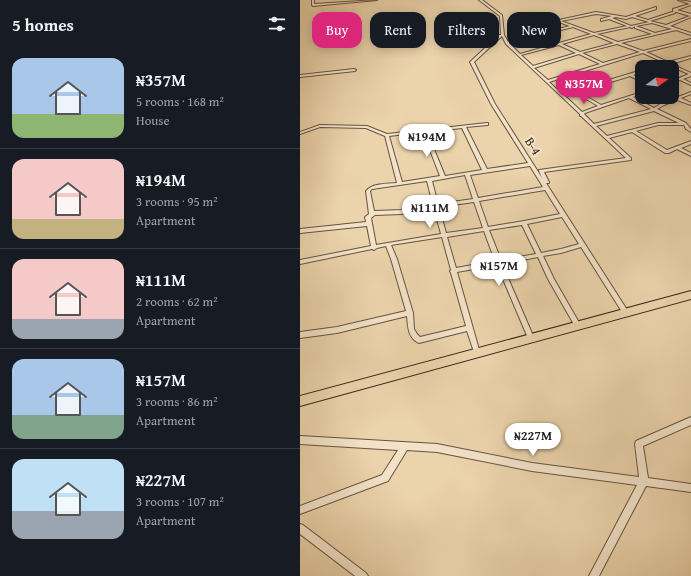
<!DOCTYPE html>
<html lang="en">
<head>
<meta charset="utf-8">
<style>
  :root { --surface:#171b24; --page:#242831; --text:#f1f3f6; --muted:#9ea1a6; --line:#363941; --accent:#db2777 }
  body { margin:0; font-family:"Gentium Book Plus",serif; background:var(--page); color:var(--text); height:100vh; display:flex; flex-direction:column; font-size:15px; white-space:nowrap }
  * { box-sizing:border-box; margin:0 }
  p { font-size:13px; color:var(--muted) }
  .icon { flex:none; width:22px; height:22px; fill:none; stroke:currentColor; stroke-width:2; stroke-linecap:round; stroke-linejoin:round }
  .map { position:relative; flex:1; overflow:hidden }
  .panel { display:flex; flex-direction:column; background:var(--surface); width:300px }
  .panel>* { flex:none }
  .hud { position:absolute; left:12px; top:12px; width:319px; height:36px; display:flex; gap:8px }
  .needle { width:26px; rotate:75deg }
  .fabs { position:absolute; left:335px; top:60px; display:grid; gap:8px }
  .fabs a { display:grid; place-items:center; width:44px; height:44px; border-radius:8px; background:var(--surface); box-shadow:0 2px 10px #0003; font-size:20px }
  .price { position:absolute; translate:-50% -34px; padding:0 9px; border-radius:14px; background:#fff; color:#222; font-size:13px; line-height:26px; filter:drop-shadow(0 1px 2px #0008) }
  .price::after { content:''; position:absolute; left:50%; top:24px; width:12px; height:9px; margin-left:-6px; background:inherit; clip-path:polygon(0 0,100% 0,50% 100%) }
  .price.on { background:var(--accent); color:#fff }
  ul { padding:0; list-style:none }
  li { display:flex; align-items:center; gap:12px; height:100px; padding:0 12px }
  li+li { border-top:1px solid var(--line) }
  li span { display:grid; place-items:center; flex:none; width:112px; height:80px; border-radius:12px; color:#555 }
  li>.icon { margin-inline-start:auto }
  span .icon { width:48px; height:48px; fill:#fffc; stroke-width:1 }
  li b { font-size:17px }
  h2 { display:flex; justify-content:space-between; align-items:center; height:48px; padding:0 12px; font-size:17px }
  .pill { padding:0 14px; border-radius:12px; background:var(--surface); box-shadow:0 2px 10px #0003; font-size:14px; line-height:36px }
  .pill.on { background:var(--accent); color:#fff }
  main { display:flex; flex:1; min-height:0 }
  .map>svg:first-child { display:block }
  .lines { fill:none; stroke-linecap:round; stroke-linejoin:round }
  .minor-casing { stroke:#655441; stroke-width:2 }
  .trunk-casing { stroke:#38291e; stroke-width:2 }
  .minor { fill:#f2e2c8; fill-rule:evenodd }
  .trunk { fill:#ebd3ab; fill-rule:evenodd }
  .labels { text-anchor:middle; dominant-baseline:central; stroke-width:4; stroke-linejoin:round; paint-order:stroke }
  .far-street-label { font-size:13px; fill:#38291e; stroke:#f2e2c8 }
</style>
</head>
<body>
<main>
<section class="panel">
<h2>5 homes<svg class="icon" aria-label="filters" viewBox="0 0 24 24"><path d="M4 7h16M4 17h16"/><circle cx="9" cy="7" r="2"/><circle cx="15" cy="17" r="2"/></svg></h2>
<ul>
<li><span style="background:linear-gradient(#a9c7e8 70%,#8fb573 0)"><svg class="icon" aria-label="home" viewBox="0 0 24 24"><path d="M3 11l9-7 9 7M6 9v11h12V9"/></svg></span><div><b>₦357M</b><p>5 rooms · 168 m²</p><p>House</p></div></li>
<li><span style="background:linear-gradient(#f6c9c9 75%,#c2b280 0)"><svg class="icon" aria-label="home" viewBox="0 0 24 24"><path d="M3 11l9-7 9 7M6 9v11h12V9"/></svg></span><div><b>₦194M</b><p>3 rooms · 95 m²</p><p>Apartment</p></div></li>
<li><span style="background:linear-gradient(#f6c9c9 75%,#9aa5b1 0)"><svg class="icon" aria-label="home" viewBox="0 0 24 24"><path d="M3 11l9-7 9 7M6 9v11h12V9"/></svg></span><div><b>₦111M</b><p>2 rooms · 62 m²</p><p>Apartment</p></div></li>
<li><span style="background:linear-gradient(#a9c7e8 70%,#7fa58c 0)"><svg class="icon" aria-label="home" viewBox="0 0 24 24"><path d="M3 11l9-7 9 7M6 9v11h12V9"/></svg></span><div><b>₦157M</b><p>3 rooms · 86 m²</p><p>Apartment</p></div></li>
<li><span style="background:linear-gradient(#bfe0f5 65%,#9aa5b1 0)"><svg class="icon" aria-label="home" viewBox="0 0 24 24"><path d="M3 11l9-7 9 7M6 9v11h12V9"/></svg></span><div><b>₦227M</b><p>3 rooms · 107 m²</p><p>Apartment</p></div></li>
</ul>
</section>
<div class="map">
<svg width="391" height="576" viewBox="0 0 391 576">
  <rect width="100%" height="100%" fill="#ebd3ab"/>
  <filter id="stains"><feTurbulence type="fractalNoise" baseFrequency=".005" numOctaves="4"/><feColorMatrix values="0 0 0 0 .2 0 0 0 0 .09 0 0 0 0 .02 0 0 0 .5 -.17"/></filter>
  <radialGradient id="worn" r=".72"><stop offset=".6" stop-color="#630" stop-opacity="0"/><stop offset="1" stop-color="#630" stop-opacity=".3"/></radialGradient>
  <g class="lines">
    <defs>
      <g id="minor">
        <path d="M 12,0 L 14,0 L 14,4 L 77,0 L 13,6 L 12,5 Z"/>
        <path d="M 179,0 L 182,0 L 202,15 L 204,35 L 208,42 L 270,26 L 250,19 L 250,17 L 259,20 L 296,12 L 326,17 L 356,7 L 356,9 L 335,16 L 348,20 L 375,11 L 375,13 L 350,21 L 366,25 L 390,16 L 373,11 L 373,9 L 390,4 L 378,0 L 391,2 L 391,5 L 377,10 L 391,14 L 391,17 L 370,26 L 391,33 L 391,35 L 376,30 L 321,43 L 343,51 L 391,39 L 391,41 L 346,52 L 368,62 L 391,56 L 391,58 L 371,64 L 391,73 L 391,76 L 383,79 L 391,83 L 391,85 L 380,80 L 372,83 L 372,81 L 389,74 L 368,65 L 359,67 L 353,67 L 365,63 L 343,53 L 249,82 L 263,95 L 273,91 L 274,90 L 276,90 L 342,70 L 342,72 L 333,75 L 342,80 L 342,82 L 330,76 L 279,92 L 301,105 L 342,92 L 342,94 L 333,97 L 354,108 L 362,103 L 374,98 L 371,97 L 372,95 L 378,97 L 391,92 L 391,94 L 381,98 L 391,103 L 391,105 L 377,100 L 364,105 L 357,109 L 386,123 L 389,127 L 391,129 L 391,132 L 386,129 L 384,125 L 358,125 L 336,131 L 367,150 L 391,141 L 391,144 L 381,148 L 391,153 L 391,156 L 377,149 L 369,153 L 365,153 L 332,132 L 309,138 L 331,158 L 331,160 L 244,172 L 249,182 L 249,183 L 246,183 L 329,313 L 328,315 L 324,315 L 281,247 L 261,253 L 243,256 L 254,279 L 281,326 L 280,328 L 276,328 L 248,279 L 238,257 L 202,264 L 234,338 L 233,340 L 231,341 L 229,340 L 228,338 L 197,265 L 157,272 L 180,353 L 179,355 L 177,356 L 175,355 L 167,331 L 119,343 C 108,338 108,327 107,316 L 37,333 L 0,338 L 0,332 L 37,327 L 106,311 L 91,259 L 86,246 L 77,248 L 74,250 L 72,249 L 0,264 L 0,260 L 71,246 L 67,226 L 0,233 L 0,229 L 66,222 L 65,217 L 69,214 L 66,191 C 72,183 87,184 97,183 L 85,136 L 66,128 L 20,127 L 0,134 L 0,132 L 20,125 L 67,126 L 87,134 L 187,123 L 188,123 L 188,125 L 166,127 L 187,169 L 228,163 L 191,104 L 170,62 L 199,35 L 201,35 L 200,16 ZM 296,14 L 312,16 L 301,19 L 301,21 L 309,19 L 327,26 L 294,33 L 261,21 ZM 316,17 L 326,19 L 332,17 L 349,22 L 331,26 L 312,18 ZM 352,23 L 372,29 L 355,33 L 336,26 ZM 335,26 L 335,28 L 352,34 L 318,42 L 297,34 L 330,27 L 332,28 ZM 273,27 L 291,34 L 220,54 L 209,43 ZM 294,35 L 314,43 L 280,52 L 262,44 ZM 202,36 L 206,44 L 280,114 L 280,116 L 281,116 L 326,158 L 239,170 L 239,171 L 242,178 L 195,104 L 174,62 ZM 317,44 L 340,52 L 303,63 L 282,53 ZM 259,45 L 276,53 L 233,66 L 221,55 ZM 279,54 L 300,64 L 248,80 L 234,68 ZM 276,93 L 298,106 L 282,112 L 265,96 ZM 329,98 L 351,109 L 294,124 L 284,114 L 285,113 ZM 354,111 L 379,123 L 358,123 L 307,136 L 296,126 ZM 162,128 L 182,170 L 145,176 L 127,132 ZM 123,132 L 140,176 L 102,182 L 89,136 ZM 230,166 L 243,187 L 178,198 L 170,175 ZM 165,175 L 173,199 L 138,204 L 132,181 ZM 127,181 L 133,205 L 102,210 L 74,211 L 70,191 L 72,189 ZM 245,190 L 260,214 L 224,221 L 188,227 L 179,201 ZM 174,202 L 183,228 L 146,233 L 139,207 ZM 134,208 L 141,234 L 76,245 L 71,218 L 75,215 L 102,214 ZM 262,217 L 279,244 L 261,249 L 241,253 L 227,224 ZM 222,225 L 236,254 L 201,260 L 189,230 ZM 184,231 L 195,261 L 156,268 L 147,237 ZM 142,237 L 151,270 L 150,271 L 151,273 L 166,326 L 120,337 L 117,334 L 114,329 L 113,313 L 97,259 L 91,245 Z"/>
        <path d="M 54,69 L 56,70 L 55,71 L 0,77 L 0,75 Z"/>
        <path d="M 391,417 L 391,425 L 343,446 L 348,478 L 391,484 L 391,492 L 346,486 L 299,576 L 289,576 L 337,485 L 232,471 L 137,452 L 107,450 L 88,481 L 0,514 L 0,506 L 82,475 L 98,450 L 0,444 L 0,436 L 137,444 L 232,463 L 339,477 L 335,444 L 336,441 Z"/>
        <path d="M 0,524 L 3,525 L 66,573 L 68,576 L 55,576 L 0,534 Z"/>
      </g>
      <path id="trunk" d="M 391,291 L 391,299 L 0,406 L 0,396 Z"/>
    </defs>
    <use href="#minor" class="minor-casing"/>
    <use href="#trunk" class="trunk-casing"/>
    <use href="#minor" class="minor"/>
    <use href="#trunk" class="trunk"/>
  </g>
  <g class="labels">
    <g class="far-street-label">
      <text transform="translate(233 146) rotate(58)">B-4</text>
    </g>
  </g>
  <rect width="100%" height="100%" filter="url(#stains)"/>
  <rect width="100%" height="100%" fill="url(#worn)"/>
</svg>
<div class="fabs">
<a><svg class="needle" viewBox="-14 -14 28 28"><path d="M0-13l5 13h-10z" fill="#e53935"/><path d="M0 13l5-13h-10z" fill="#9ea1a6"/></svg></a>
</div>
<b class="price on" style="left:284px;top:105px">₦357M</b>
<b class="price" style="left:127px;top:158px">₦194M</b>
<b class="price" style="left:130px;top:229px">₦111M</b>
<b class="price" style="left:199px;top:287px">₦157M</b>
<b class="price" style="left:233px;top:457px">₦227M</b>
<div class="hud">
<a class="pill on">Buy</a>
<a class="pill">Rent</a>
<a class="pill">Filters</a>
<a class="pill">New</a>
</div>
</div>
</main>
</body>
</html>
